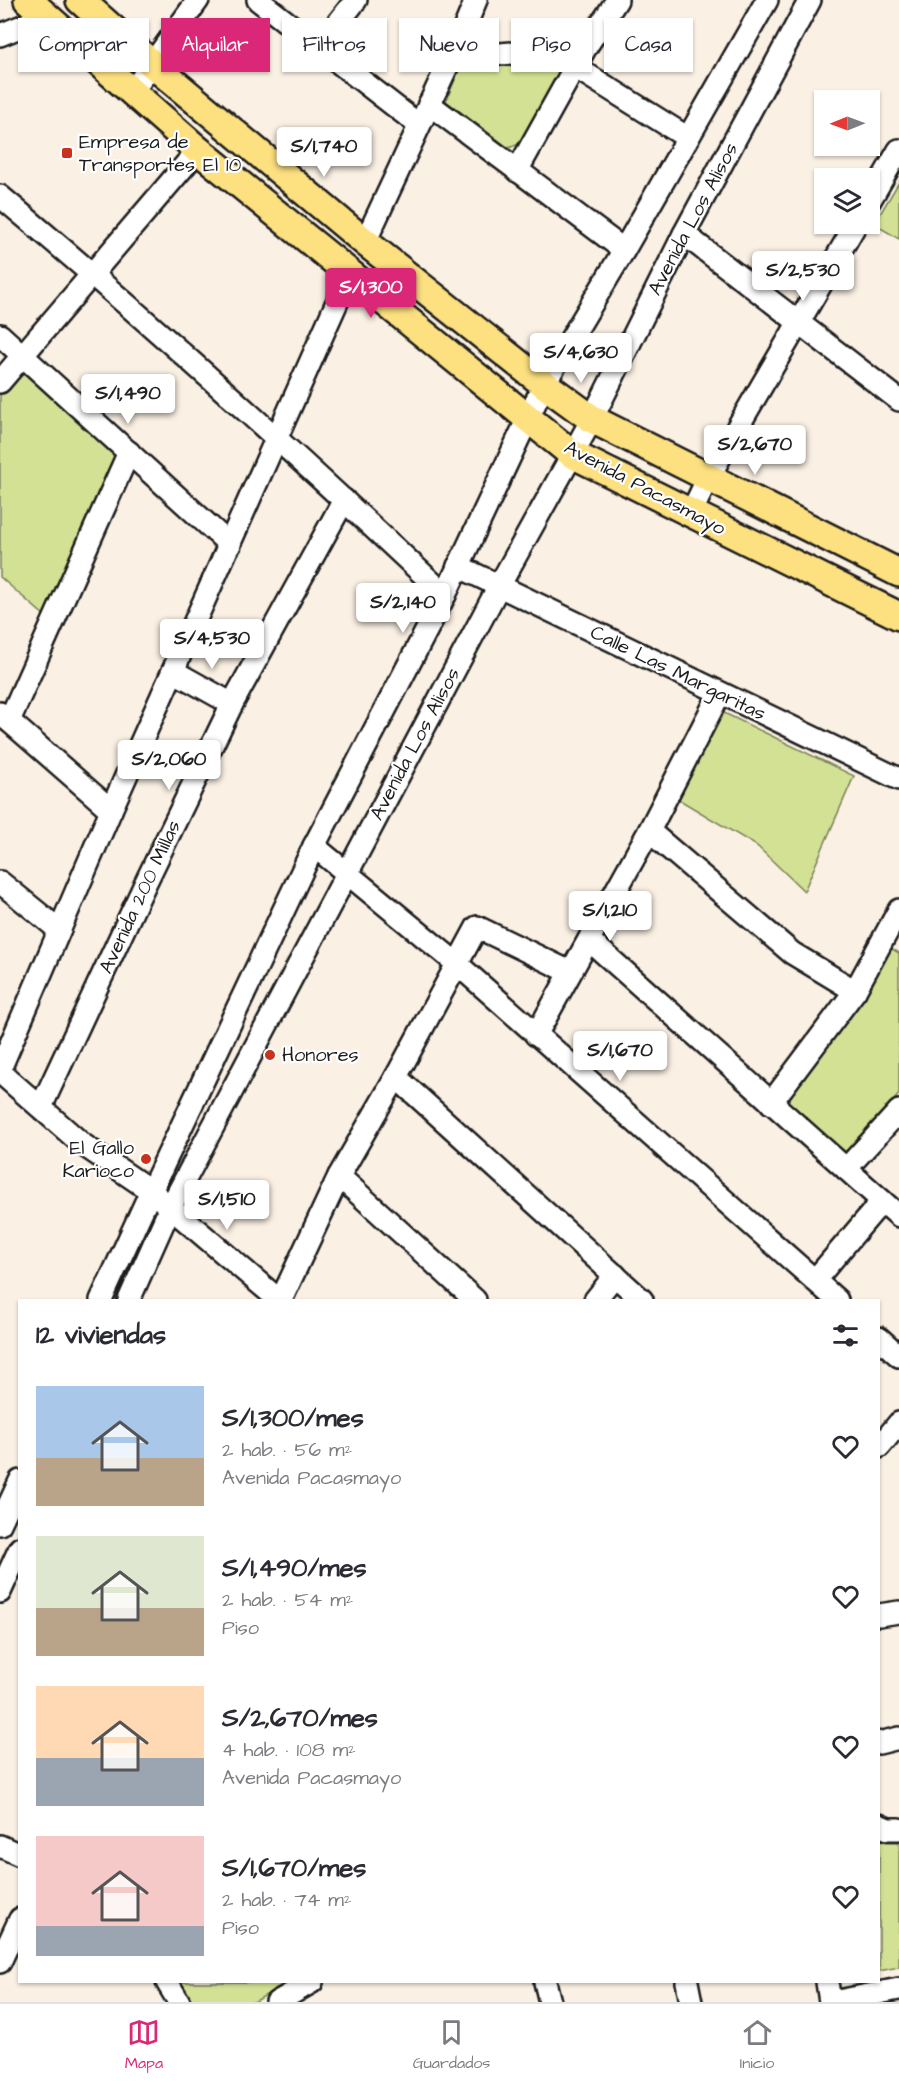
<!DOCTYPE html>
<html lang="es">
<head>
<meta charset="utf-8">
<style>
  :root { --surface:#fff; --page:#f2f2f3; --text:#2b2b33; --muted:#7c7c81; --line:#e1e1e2; --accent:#db2777 }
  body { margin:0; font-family:"Architects Daughter",sans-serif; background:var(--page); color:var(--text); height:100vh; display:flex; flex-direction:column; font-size:22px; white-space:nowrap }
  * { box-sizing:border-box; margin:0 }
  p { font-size:20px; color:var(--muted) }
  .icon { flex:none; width:33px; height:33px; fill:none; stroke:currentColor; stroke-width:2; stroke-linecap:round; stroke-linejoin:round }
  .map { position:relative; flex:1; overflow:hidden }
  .drawer { position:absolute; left:18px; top:1299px; width:862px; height:684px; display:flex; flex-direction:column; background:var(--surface); border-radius:0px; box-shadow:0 2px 4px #0004 }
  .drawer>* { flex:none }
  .hud { position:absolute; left:18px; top:18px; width:864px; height:54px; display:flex; gap:12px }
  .needle { width:39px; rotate:269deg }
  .buttons { position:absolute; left:814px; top:90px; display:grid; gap:12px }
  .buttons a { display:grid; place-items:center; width:66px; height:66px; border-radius:0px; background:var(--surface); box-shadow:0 2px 4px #0004; font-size:30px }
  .price { position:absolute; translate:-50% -51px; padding:0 14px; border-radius:6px; background:#fff; color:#222; font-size:20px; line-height:39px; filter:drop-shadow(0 2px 3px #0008) }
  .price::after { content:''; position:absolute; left:50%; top:36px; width:18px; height:14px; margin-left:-9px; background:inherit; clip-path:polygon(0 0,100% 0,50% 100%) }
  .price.active { background:var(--accent); color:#fff }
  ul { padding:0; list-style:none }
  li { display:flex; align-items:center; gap:18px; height:150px; padding:0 18px }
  li span { display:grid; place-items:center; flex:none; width:168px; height:120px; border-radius:0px; color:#555 }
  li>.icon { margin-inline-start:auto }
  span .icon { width:72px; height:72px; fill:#fffc; stroke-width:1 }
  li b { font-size:26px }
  h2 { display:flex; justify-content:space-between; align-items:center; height:72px; padding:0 18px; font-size:26px }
  .chip { padding:0 21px; border-radius:0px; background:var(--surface); box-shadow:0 2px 4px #0004; font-size:21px; line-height:54px }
  .chip.active { background:var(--accent); color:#fff }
  .menu { display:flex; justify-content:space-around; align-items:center; height:84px; border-top:2px solid var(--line); background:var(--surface); font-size:16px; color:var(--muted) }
  .menu a { display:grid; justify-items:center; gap:3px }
  .menu .active { color:var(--accent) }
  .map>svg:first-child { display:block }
  .green { fill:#d2e194; stroke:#777e58; stroke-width:1.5 }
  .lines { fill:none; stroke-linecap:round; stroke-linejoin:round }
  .minor-casing { stroke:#1c1c1c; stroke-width:26 }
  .major-casing { stroke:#1c1c1c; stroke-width:32 }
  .minor { stroke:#fff; stroke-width:21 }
  .major { stroke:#fde080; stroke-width:27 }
  .poi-dot { fill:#c8321e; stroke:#fff; stroke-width:2 }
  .labels { text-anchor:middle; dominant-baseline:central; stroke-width:4.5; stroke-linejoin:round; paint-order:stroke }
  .poi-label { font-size:20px; fill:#1c1c1c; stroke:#fff; text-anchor:start }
  .street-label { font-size:20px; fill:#1c1c1c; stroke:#fff }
</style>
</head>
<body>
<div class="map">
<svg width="899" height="2002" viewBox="0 0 899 2002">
  <rect width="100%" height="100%" fill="#faf0e3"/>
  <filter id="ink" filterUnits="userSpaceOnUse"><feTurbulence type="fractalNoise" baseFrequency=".0167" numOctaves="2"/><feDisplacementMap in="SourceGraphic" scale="12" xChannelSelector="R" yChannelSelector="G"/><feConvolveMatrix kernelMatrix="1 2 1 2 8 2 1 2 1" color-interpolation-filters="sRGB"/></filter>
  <g filter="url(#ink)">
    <g class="green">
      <path d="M 555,63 L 558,69 L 559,79 L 524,142 L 509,148 L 446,101 L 460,68 Z"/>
      <path d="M 899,182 L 899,239 L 874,224 Z"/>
      <path d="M 25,364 L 122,454 L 46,617 L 0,577 L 0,392 Z"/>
      <path d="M 718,710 L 854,776 L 804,891 L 757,846 L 673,796 Z"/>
      <path d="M 889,947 L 899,953 L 899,1094 L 845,1161 L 780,1105 Z"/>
      <path d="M 879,1840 L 887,1842 L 899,1842 L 899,1967 L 879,1971 Z"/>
      <path d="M 179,1982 L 289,1982 L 254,2002 L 193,2002 Z"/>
    </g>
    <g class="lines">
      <defs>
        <g id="minor">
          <path d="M 258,0 L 419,125"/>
          <path d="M 0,35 L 47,16"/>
          <path d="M 319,47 L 356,0"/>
          <path d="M 451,58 L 586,47"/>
          <path d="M 575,67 L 688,138"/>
          <path d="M 132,92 L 198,0"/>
          <path d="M 429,104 L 624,250"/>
          <path d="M 517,171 L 586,47 L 617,0"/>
          <path d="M 0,196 C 153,324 300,458 445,595"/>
          <path d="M 870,200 L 899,150"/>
          <path d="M 684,234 L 899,400"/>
          <path d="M 365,242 L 459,41 L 476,0"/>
          <path d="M 0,335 L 230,545"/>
          <path d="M 0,382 L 198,150"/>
          <path d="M 691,513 L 708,478 L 856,224"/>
          <path d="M 458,566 L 899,779"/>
          <path d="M 173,671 L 232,704"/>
          <path d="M 0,713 L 111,810"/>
          <path d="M 9,721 L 129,452"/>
          <path d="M 649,831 L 792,953 L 855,991"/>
          <path d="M 314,846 L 456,963 L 837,1300"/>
          <path d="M 0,882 L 59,930"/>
          <path d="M 589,940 L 899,1216"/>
          <path d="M 536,1035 L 649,831 L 720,693"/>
          <path d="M 0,1069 L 111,810 L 350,273"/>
          <path d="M 0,1072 L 82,1144 L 151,1191 L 279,1300"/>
          <path d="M 396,1077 L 642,1300"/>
          <path d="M 771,1103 L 855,991 L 899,910"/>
          <path d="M 41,1107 L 145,884 L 232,704 L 344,500"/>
          <path d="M 846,1169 L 899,1111"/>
          <path d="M 339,1176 L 475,1300"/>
          <path d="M 815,1280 L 882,1201"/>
          <path d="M 101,1300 L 151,1191 L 314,846 L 445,595 L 544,384 L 624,250 L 767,0"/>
          <path d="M 129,1300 L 170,1208 L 499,586 L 592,419 L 684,234 L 810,0"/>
          <path d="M 281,1300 L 339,1176 L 396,1077 L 477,927 L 570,972"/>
          <path d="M 595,1300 L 615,1275"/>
          <path d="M 879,1338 L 899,1356"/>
          <path d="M 879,1447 L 899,1423"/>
          <path d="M 0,1524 L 20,1481"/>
          <path d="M 0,1592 L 20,1548"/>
          <path d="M 879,1615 L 899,1612"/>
          <path d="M 879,1743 L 899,1738"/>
          <path d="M 879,1825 L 888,1829 L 899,1829"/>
          <path d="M 0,1846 L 20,1855"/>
          <path d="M 0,1962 L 20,1919"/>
          <path d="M 167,1982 L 179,2002"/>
          <path d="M 545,1982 L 550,2002"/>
          <path d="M 687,1982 L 691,2002"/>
          <path d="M 827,1982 L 830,2002"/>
          <path d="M 277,2002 L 312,1982"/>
          <path d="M 833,2002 L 899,1989"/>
        </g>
        <g id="major">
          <path d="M 28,0 L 198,150 L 572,454 L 899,616"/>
          <path d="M 80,0 L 152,64 L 365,242 L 544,384 L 592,419 L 899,573"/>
        </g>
      </defs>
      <use href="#minor" class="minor-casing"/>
      <use href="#major" class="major-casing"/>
      <use href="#minor" class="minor"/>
      <use href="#major" class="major"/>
    </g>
  </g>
  <g class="poi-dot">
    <rect x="61" y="147" width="12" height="12" rx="3"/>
    <circle cx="270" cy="1055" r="6"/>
    <circle cx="146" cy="1159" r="6"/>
  </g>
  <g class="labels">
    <g class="poi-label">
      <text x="79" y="142">Empresa de<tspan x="79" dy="23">Transportes El 10</tspan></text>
      <text x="282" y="1055">Honores</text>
      <text x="134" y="1148" text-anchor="end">El Gallo<tspan x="134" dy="23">Karioco</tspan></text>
    </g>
    <g class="street-label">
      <text transform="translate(693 219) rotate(-62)">Avenida Los Alisos</text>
      <text transform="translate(645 488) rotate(28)">Avenida Pacasmayo</text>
      <text transform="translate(678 673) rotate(26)">Calle Las Margaritas</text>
      <text transform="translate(415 744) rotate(-62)">Avenida Los Alisos</text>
      <text transform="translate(140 897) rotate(-65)">Avenida 200 Millas</text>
    </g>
  </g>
</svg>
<div class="buttons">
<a><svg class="needle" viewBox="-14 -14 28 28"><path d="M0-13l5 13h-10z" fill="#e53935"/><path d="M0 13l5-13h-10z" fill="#7c7c81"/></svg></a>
<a><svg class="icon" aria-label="layers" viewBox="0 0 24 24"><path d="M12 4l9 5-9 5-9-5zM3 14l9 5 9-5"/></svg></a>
</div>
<b class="price" style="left:324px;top:178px">S/1,740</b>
<b class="price" style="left:803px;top:302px">S/2,530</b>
<b class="price active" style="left:371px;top:319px">S/1,300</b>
<b class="price" style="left:581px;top:384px">S/4,630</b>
<b class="price" style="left:128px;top:425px">S/1,490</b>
<b class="price" style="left:755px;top:476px">S/2,670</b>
<b class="price" style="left:403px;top:634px">S/2,140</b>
<b class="price" style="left:212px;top:670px">S/4,530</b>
<b class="price" style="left:169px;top:791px">S/2,060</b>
<b class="price" style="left:610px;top:942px">S/1,210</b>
<b class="price" style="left:620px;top:1082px">S/1,670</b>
<b class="price" style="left:227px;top:1231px">S/1,510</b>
<div class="hud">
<a class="chip">Comprar</a>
<a class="chip active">Alquilar</a>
<a class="chip">Filtros</a>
<a class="chip">Nuevo</a>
<a class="chip">Piso</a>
<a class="chip">Casa</a>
</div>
<section class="drawer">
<h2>12 viviendas<svg class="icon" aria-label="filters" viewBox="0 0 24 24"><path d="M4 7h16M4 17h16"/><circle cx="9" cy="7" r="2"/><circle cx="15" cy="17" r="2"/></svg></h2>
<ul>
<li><span style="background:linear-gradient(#a9c7e8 60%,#b9a48a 0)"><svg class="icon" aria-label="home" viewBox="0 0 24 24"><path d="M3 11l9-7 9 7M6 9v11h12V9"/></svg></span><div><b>S/1,300/mes</b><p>2 hab. · 56 m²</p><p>Avenida Pacasmayo</p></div><svg class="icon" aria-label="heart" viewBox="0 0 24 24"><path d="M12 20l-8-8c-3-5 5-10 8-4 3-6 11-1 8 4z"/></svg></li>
<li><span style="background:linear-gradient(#dfe7d0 60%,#b9a48a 0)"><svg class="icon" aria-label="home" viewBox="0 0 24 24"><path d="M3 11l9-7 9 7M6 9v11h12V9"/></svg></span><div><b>S/1,490/mes</b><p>2 hab. · 54 m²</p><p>Piso</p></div><svg class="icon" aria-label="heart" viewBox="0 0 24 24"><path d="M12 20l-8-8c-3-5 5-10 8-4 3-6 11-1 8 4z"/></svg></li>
<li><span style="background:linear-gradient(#ffd9b3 60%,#9aa5b1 0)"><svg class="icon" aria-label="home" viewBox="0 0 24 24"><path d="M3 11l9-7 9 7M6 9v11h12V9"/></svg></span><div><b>S/2,670/mes</b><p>4 hab. · 108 m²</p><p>Avenida Pacasmayo</p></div><svg class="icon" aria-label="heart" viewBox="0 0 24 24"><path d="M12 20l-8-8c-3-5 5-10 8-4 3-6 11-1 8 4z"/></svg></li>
<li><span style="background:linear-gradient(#f6c9c9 75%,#9aa5b1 0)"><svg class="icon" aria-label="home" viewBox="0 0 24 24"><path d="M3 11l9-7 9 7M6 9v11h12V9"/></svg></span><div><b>S/1,670/mes</b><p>2 hab. · 74 m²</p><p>Piso</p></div><svg class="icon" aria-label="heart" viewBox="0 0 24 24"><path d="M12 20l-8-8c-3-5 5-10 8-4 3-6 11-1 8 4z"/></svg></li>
</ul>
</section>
</div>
<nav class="menu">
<a class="active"><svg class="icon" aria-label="map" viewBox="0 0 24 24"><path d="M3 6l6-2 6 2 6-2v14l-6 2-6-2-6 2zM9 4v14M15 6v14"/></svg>Mapa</a>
<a><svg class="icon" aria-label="saved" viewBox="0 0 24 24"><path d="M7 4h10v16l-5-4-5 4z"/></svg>Guardados</a>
<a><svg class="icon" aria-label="home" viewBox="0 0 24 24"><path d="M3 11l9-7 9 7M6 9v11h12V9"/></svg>Inicio</a>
</nav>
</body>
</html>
